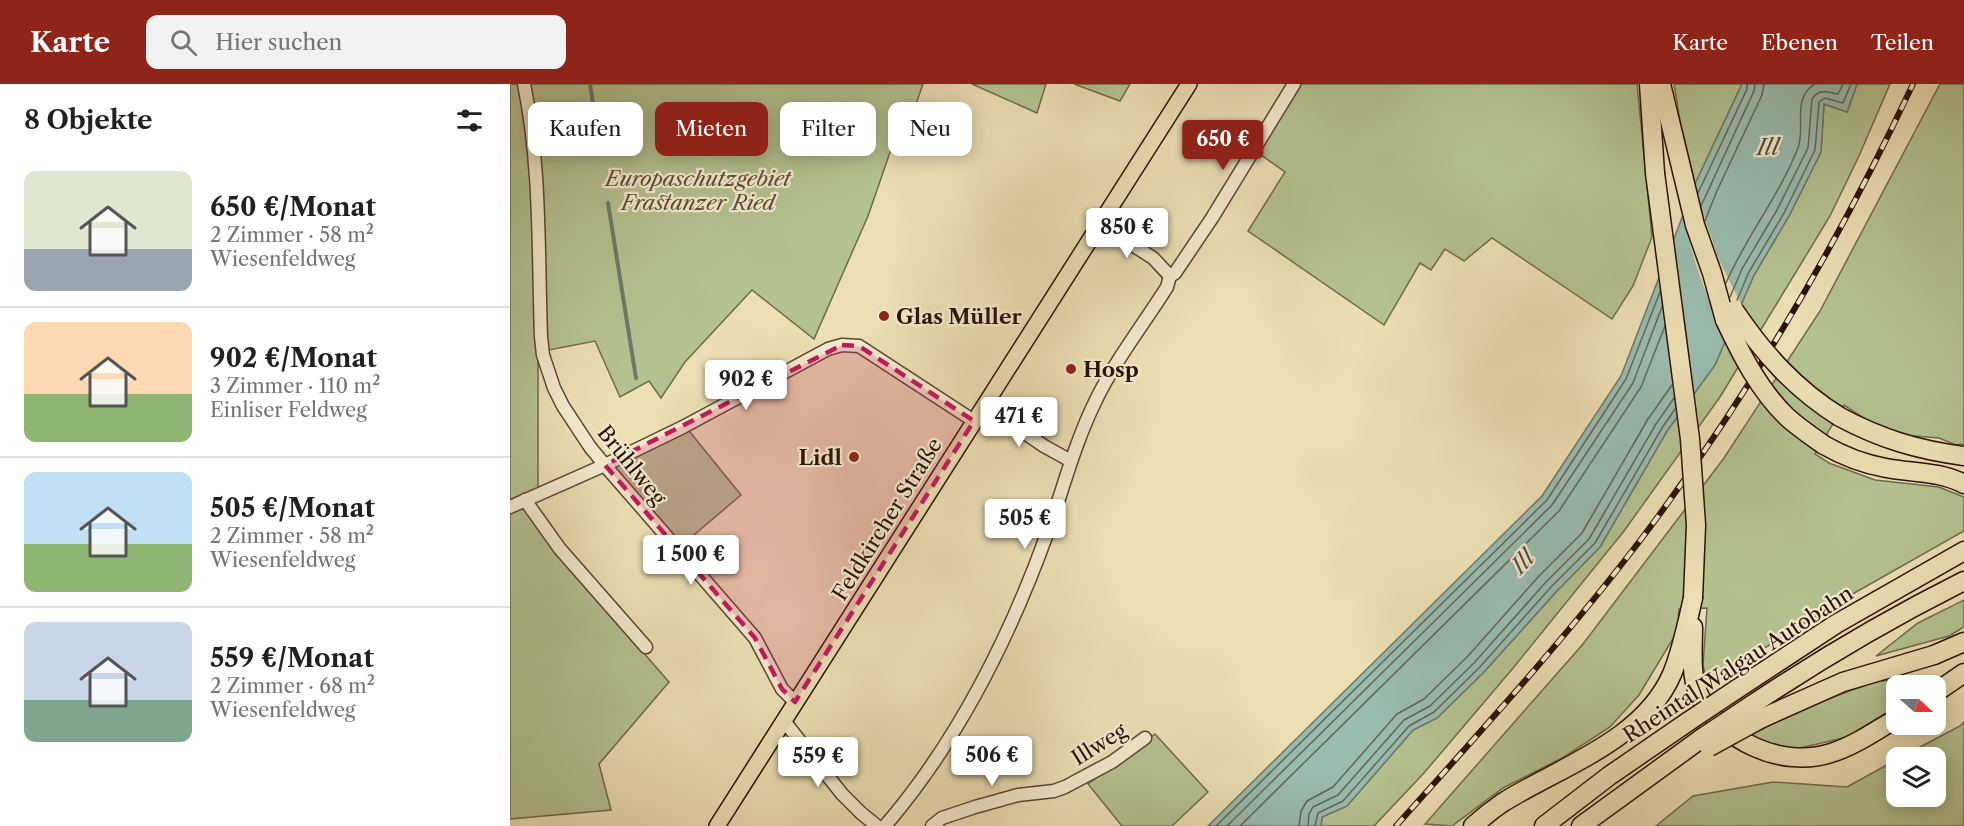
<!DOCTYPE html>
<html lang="de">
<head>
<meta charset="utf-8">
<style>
  :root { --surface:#fff; --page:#f2f2f2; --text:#202124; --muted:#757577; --line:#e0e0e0; --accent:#8f2418 }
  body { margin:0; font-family:"Libre Caslon Text",serif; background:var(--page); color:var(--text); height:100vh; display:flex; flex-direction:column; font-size:22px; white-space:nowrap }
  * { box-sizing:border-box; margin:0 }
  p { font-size:20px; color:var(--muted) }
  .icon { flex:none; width:33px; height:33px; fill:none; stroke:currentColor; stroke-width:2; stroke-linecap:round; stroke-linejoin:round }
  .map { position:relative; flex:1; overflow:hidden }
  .sheet { display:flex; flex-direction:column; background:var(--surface); width:510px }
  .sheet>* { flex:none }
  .hud { position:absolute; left:18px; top:18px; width:570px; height:54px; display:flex; gap:12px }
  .needle { width:39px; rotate:111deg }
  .controls { position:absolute; left:1376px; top:591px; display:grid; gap:12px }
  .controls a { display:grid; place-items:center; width:60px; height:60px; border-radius:12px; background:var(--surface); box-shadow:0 3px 15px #0003; font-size:30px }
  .price { position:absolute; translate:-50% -51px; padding:0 14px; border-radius:6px; background:#fff; color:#222; font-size:20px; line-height:39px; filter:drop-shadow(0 2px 3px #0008) }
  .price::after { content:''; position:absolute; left:50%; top:36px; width:18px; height:14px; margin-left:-9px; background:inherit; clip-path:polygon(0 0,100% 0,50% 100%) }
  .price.on { background:var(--accent); color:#fff }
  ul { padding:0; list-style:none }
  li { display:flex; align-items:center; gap:18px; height:150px; padding:0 24px }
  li+li { border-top:2px solid var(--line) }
  li span { display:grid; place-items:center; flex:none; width:168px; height:120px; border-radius:12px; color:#555 }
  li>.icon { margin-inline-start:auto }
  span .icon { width:72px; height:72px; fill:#fffc; stroke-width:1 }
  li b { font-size:26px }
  h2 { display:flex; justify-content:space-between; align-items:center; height:72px; padding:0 24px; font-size:26px }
  .chip { padding:0 21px; border-radius:12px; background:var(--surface); box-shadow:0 3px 15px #0003; font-size:21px; line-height:54px }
  .chip.on { background:var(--accent); color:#fff }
  header { display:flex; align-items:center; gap:36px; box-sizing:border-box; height:84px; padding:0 30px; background:var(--accent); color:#fff }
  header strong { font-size:28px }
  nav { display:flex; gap:33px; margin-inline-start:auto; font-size:21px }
  .search { width:420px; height:54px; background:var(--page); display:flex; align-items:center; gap:15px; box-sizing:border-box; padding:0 21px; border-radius:12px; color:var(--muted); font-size:22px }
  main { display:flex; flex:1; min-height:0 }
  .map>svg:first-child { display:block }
  .green { fill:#b4c290; stroke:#706a4b; stroke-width:1.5 }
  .water { fill:#99bcaf; stroke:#6d786b; stroke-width:1.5 }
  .pier { fill:#ecdfb4 }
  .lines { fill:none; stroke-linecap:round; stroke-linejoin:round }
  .shore { stroke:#62665a; stroke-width:1.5 }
  .stream { stroke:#6d786b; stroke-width:4 }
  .minor-casing { stroke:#5b4432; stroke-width:15 }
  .major-casing { stroke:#2b1106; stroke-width:18 }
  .highway-casing { stroke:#2b1106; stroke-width:21 }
  .minor { stroke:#f3eace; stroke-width:12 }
  .major { stroke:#ecdfb4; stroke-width:15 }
  .highway { stroke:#ecdfb4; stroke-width:18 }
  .rail-casing { stroke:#2b1106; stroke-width:6 }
  .rail { stroke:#f3eace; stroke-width:4; stroke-dasharray:11; stroke-linecap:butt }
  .highway-bridge-casing { stroke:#2b1106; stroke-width:21; stroke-linecap:butt }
  .highway-bridge { stroke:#ecdfb4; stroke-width:18 }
  .marked { fill:#c2185b; fill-opacity:0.2; stroke:#c2185b; stroke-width:4.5; stroke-dasharray:12 8; stroke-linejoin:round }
  .poi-dot { fill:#8f2418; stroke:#f3eace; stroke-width:2 }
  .labels { text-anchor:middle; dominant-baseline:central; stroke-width:4.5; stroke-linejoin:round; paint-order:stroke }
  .park-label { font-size:21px; font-style:italic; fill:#5b4f36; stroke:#f3eace }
  .poi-label { font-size:21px; font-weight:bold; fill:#2b1106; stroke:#f3eace; text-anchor:start }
  .street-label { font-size:21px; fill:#2b1106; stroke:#f3eace }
  .water-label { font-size:22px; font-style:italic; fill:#524d41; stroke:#f3eace }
</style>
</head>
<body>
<header>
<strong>Karte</strong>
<div class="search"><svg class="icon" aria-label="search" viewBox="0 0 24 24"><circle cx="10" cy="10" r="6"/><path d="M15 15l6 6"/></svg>Hier suchen</div>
<nav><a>Karte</a><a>Ebenen</a><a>Teilen</a></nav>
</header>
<main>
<section class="sheet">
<h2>8 Objekte<svg class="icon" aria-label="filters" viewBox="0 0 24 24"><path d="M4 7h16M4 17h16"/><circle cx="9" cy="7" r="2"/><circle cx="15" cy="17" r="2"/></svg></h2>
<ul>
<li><span style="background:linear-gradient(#dfe7d0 65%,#9aa5b1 0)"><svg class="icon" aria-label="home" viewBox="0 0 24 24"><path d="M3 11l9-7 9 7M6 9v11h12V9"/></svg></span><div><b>650 €/Monat</b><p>2 Zimmer · 58 m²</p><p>Wiesenfeldweg</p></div></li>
<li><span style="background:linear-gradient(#ffd9b3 60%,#8fb573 0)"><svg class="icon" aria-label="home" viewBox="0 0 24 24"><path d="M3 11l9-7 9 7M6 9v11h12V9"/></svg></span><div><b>902 €/Monat</b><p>3 Zimmer · 110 m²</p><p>Einliser Feldweg</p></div></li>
<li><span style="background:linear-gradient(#bfe0f5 60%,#8fb573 0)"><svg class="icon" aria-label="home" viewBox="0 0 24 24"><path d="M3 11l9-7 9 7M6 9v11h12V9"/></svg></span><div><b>505 €/Monat</b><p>2 Zimmer · 58 m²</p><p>Wiesenfeldweg</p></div></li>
<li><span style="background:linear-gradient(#c9d6e8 65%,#7fa58c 0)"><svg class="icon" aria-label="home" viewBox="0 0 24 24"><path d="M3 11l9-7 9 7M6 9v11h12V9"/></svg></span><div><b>559 €/Monat</b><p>2 Zimmer · 68 m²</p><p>Wiesenfeldweg</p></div></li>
</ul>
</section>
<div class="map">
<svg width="1454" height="742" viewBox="0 0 1454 742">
  <rect width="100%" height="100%" fill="#ecdfb4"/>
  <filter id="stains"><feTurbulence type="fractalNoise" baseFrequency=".00333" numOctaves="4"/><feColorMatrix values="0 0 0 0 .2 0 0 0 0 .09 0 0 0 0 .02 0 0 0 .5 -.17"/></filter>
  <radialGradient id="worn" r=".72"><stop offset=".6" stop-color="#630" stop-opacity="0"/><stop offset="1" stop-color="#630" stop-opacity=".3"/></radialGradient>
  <g class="green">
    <path d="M 0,0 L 413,0 L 404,26 L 395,25 L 358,132 L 304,255 L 242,206 L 175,278 L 151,314 L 139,297 L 110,313 L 85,257 L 28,268 L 28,405 L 10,414 L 44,466 L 159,598 L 89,680 L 101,726 L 0,735 Z"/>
    <path d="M 462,0 L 536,0 L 527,29 Z"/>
    <path d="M 564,0 L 620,0 L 610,17 Z"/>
    <path d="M 789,0 L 1127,0 L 1142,153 L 1123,202 L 1102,235 L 982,154 L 954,177 L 935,165 L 921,186 L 910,179 L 874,241 L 738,147 L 775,88 L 747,68 Z"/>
    <path d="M 1164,0 L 1232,0 L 1185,100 L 1170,37 Z"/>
    <path d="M 1347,0 L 1380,0 L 1349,72 L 1320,132 L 1210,313 L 1114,447 L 1004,583 L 914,689 L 864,742 L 811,742 L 812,733 L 837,722 L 903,646 L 927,634 L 974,588 L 1046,508 L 1090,463 L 1157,347 L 1205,281 L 1244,191 L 1279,132 L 1311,68 L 1314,20 L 1337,28 Z"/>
    <path d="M 1430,0 L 1454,0 L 1454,360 L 1446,361 L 1429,354 L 1392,351 L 1369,344 L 1334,321 L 1305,370 L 1319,379 L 1365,396 L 1429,403 L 1454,413 L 1454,447 L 1325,520 L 1197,600 L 1193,581 L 1197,524 L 1169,525 L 1167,548 L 1129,611 L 1100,643 L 1054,673 L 993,704 L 942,742 L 915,740 L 1073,560 L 1214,374 L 1310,227 Z"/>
    <path d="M 171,337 L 231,411 L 165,467 L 84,380 Z"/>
    <path d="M 1454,516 L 1454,543 L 1439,552 L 1366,572 L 1408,539 Z"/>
    <path d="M 1433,595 L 1422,601 L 1386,602 L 1386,623 L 1337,653 L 1282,666 L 1239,652 L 1292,625 L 1366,597 Z"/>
    <path d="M 1454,638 L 1454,742 L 1146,742 L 1183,712 L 1263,698 L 1337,703 L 1386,676 L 1386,712 L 1425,712 L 1425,674 L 1391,673 L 1450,642 Z"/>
    <path d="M 645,650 L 698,708 L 662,742 L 612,742 L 578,700 Z"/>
  </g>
  <path class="water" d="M 1232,0 L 1347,0 L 1337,28 L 1314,20 L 1311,68 L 1279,132 L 1244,191 L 1205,281 L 1157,347 L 1090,463 L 1046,508 L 974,588 L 927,634 L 903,646 L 837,722 L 812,733 L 811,742 L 698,742 L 1032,412 L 1111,292 L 1185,100 Z"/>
  <path class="pier" d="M 1184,97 L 1189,118 L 1209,176 L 1233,224 L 1218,259 L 1204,230 L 1187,184 L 1171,128 Z"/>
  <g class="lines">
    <g class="shore">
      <path d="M 1188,109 L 1237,5 L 1237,0"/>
      <path d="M 1191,122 L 1244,7 L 1245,0"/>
      <path d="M 1195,137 L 1206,109 L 1252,11 L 1254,0"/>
      <path d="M 1216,199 C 1236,153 1269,112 1288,64 C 1296,43 1281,14 1305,0"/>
      <path d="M 1220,213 L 1232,185 L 1267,126 L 1298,64 L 1302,15 C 1310,4 1317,8 1328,10 L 1333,0"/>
      <path d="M 1227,216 L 1239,188 L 1274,129 L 1305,66 L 1309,18 L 1315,14 L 1333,19 L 1341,0"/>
      <path d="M 706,742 L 1037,416 L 1116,295 L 1150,208"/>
      <path d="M 717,742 L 1042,421 L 1123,299 L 1152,223"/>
      <path d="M 730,742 L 1049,427 L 1131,303 L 1155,242"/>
      <path d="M 789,742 L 791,727 L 797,717 L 823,703 L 887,630 L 914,615 L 958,572 L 1029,492 L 1072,449 L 1138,335 L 1162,301"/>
      <path d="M 798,742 L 799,730 L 803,723 L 828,711 L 894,636 L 920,622 L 964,579 L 1036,498 L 1079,455 L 1146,340 L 1164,314"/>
      <path d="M 805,742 L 808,729 L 833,717 L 899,642 L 924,628 L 969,584 L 1041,503 L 1085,459 L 1152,344 L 1165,325"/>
    </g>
    <g class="stream">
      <path d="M 80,0 L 88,53"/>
      <path d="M 98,119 L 126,294"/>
    </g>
    <defs>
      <g id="minor">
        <path d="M 14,0 C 31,82 28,169 31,253 L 33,271 L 44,304 L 53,322 L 80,363 L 98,385 L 245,554 L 272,605 L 285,618"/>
        <path d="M 590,140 L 643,174 L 660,192"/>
        <path d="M 474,321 L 534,362 L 561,377"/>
        <path d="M 15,416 L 50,465 L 136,563"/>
        <path d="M 0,423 L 95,381 L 173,343 L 318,265 L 332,261 L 349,262 L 464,337"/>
        <path d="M 274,637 L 332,710 L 351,729 L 367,742"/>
        <path d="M 375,742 C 448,657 499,555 537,450 C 553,406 564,361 585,318 C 604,278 633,241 657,203 L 660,192 L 665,189 L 702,134 L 784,0"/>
        <path d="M 422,742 L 432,734 L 465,723 L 508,711 L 544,707 L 555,703 L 602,678 L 635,654"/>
      </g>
      <path id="major" d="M 207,742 L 679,0"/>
      <g id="highway">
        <path d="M 1139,0 L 1145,89"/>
        <path d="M 1151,0 L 1185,141 L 1202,189 L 1215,236"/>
        <path d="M 1330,333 C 1371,355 1408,366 1454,372"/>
        <path d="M 1314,361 C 1333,372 1354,380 1376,384 C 1402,389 1430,387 1454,400"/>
        <path d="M 1183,543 C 1183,565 1180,591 1189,611 C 1211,657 1272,685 1321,669 C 1344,662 1365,647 1386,635"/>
        <path d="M 1227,605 L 1326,540 L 1454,467"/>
        <path d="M 1425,609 L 1454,589"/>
        <path d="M 1240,622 C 1309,576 1380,534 1454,497"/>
        <path d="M 1250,635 L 1333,598 L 1424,571 L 1454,558"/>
        <path d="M 963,742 C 972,734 982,726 992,719 C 1049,683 1133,657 1162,590 C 1172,566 1177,540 1183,514"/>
        <path d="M 1034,742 L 1099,692 L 1179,637"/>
        <path d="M 1071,742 L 1192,654"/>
      </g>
    </defs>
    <use href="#minor" class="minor-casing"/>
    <use href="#major" class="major-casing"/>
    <use href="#highway" class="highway-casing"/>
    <use href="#minor" class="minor"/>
    <use href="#major" class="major"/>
    <use href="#highway" class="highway"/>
    <defs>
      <path id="rail" d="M 886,742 C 970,648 1056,554 1132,454 C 1238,313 1328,160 1403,0"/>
    </defs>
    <use href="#rail" class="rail-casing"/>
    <use href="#rail" class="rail"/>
    <defs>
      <g id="highway-bridge">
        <path d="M 1145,89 L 1180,355 L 1186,441 L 1183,514"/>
        <path d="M 1224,226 C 1253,269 1285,305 1330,333"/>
        <path d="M 1215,236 C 1231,270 1249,306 1277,333 C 1288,343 1301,352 1314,361"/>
        <path d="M 1179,637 L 1227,605"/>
        <path d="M 1192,654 L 1240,622"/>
        <path d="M 1199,663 L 1250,635"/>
      </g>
    </defs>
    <use href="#highway-bridge" class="highway-bridge-casing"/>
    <use href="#highway-bridge" class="highway-bridge"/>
  </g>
  <path class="marked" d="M 332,261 L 349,262 L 464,337 L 285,618 L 272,605 L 245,554 L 95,381 Z"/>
  <g class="poi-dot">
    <circle cx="374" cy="232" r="6"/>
    <circle cx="561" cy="285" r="6"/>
    <circle cx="344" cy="373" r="6"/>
  </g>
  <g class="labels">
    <g class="park-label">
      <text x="188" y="94">Europaschutzgebiet<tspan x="188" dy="24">Frastanzer Ried</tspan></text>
    </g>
    <g class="poi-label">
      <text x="386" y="232">Glas Müller</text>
      <text x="573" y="285">Hosp</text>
      <text x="332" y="373" text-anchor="end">Lidl</text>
    </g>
    <g class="street-label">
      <text transform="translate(122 381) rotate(51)">Brühlweg</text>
      <text transform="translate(377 435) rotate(-58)">Feldkircher Straße</text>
      <text transform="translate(1228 580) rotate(-33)">Rheintal/Walgau Autobahn</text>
      <text transform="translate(589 660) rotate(-32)">Illweg</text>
    </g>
    <g class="water-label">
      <text x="1258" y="63">Ill</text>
      <text transform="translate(1013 478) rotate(-47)">Ill</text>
    </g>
  </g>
  <rect width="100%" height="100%" filter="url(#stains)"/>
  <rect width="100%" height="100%" fill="url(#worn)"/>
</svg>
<div class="controls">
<a><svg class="needle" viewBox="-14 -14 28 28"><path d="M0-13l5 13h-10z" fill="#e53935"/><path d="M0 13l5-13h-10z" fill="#757577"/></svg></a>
<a><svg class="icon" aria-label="layers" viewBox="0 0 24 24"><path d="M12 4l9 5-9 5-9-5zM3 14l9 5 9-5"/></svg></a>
</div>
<b class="price on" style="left:713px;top:87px">650 €</b>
<b class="price" style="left:617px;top:175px">850 €</b>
<b class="price" style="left:236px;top:327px">902 €</b>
<b class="price" style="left:509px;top:364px">471 €</b>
<b class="price" style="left:515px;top:466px">505 €</b>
<b class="price" style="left:181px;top:502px">1 500 €</b>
<b class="price" style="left:482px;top:703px">506 €</b>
<b class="price" style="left:308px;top:704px">559 €</b>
<div class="hud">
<a class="chip">Kaufen</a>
<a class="chip on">Mieten</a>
<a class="chip">Filter</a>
<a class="chip">Neu</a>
</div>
</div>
</main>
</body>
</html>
